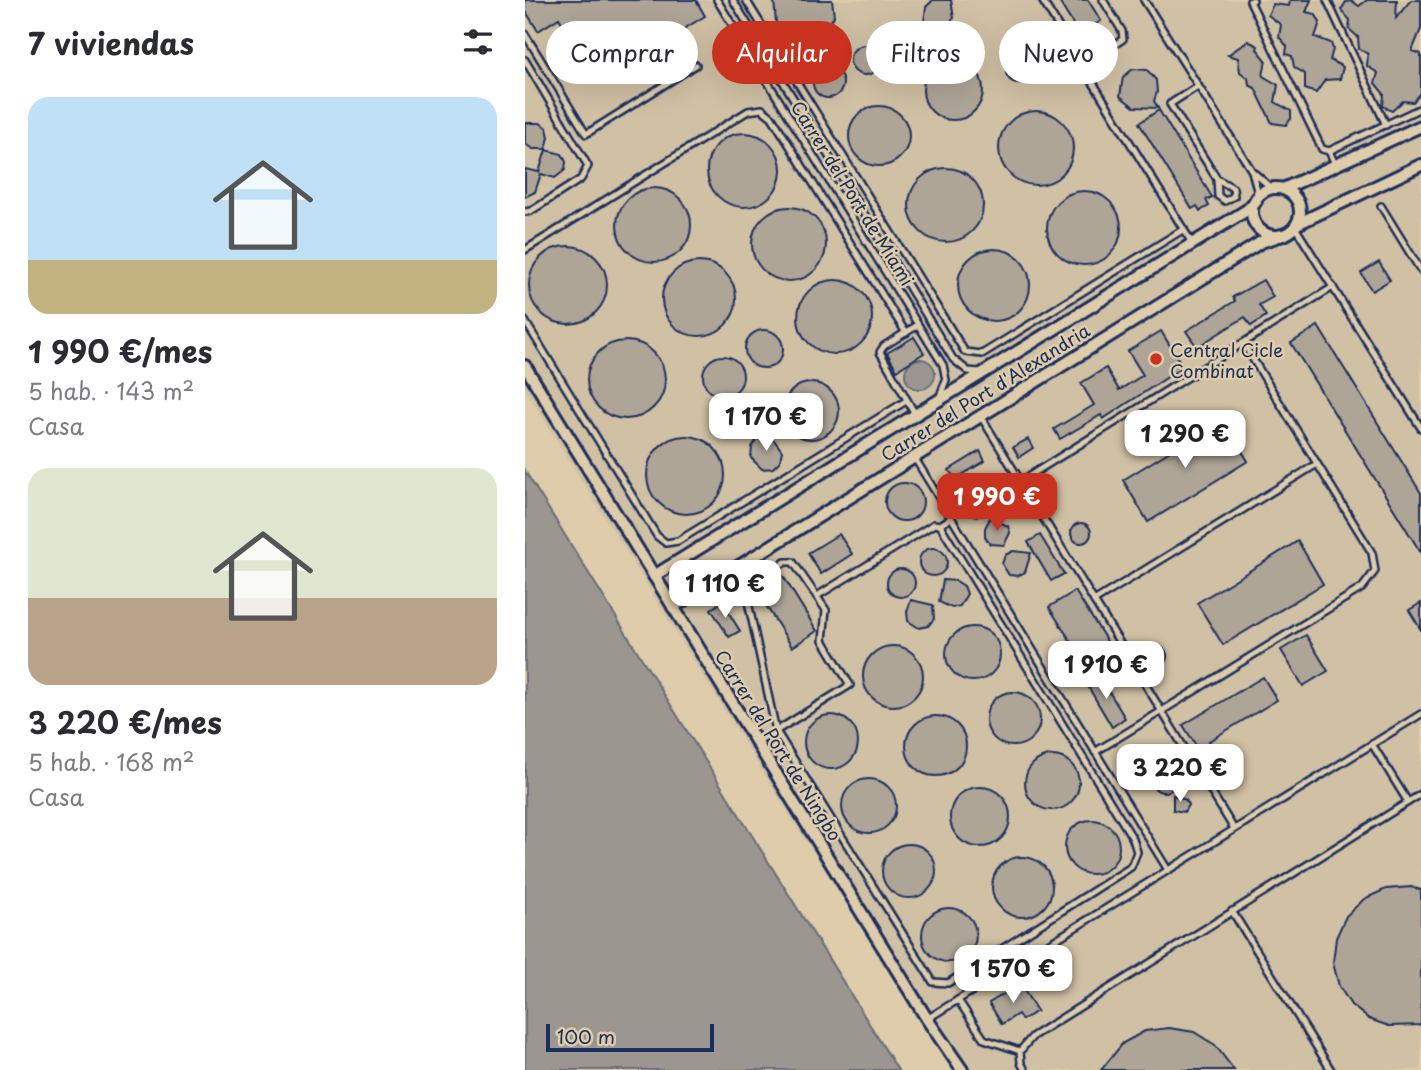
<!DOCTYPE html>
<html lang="es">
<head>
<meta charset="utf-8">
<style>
  :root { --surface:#fff; --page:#f7f7f7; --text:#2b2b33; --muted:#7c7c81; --accent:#c8321e }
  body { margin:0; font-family:"Playpen Sans",sans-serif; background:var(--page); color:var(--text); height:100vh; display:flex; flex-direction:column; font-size:26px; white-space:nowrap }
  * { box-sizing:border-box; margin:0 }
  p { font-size:23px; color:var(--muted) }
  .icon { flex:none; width:38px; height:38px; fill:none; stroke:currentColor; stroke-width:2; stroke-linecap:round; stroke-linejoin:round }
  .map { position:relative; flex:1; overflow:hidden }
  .details { display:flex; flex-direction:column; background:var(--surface); width:525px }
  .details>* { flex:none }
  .guide { position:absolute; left:21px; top:21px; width:665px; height:63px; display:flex; gap:14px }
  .scale { position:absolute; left:21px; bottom:18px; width:168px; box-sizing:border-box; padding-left:7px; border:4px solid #1b2f5e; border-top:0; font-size:19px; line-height:24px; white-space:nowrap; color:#1b2f5e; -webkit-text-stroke:5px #deccaa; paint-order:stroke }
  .price { position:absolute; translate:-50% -60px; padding:0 16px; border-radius:14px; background:#fff; color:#222; font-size:23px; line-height:46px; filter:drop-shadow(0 2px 4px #0008) }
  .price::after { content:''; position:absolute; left:50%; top:42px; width:21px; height:16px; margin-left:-10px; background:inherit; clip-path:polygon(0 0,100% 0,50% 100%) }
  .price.on { background:var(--accent); color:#fff }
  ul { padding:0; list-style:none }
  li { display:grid; align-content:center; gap:14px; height:371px; padding:0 28px }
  li span { display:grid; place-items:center; height:217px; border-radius:21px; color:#555 }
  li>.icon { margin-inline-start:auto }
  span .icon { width:126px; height:126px; fill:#fffc; stroke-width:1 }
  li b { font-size:30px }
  h2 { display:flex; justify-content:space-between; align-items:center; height:84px; padding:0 28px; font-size:30px }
  .pill { padding:0 24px; border-radius:32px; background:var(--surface); box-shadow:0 7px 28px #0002; font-size:24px; line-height:63px }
  .pill.on { background:var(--accent); color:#fff }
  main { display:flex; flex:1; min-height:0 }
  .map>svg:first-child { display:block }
  .built { fill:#d0c0a4 }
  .water { fill:#9c9690; stroke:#686d7c; stroke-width:2 }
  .building { fill:#aea597; stroke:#1b2f5e; stroke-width:2 }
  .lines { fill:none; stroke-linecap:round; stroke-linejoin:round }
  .lane-casing { stroke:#1b2f5e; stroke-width:10 }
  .street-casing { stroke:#1b2f5e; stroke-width:16 }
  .lane { stroke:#deccaa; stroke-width:5 }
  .street { stroke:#deccaa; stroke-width:10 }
  .poi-dot { fill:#c8321e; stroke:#deccaa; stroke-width:2.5 }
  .labels { text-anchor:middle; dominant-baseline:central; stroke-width:5; stroke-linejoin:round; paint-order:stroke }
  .street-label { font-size:18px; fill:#1b2f5e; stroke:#deccaa }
  .poi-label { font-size:18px; fill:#1b2f5e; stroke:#deccaa; text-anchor:start }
</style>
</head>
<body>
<main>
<section class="details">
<h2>7 viviendas<svg class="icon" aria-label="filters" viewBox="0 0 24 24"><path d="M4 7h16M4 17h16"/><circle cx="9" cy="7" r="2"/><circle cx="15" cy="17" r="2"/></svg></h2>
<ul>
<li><span style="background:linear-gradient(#bfe0f5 75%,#c2b280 0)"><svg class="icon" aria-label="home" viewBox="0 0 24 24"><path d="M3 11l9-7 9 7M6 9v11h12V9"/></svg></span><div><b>1 990 €/mes</b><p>5 hab. · 143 m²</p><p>Casa</p></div></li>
<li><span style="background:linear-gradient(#dfe7d0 60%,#b9a48a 0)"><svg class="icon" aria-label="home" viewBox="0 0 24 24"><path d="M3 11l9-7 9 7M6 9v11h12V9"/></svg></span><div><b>3 220 €/mes</b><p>5 hab. · 168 m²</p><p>Casa</p></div></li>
</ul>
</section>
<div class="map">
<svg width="896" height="1070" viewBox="0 0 896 1070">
  <rect width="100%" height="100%" fill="#deccaa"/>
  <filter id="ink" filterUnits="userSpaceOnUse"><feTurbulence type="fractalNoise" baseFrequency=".0143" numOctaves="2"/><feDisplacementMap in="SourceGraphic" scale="14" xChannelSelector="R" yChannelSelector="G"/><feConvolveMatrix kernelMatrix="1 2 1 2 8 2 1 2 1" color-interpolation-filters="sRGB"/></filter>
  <g filter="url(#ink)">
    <path class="built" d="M 0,0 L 896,0 L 896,1070 L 428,1070 L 257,803 L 0,389 Z"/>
    <g class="water">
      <circle cx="395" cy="374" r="15"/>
      <path d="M 0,471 L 373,1070 L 0,1070 Z"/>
    </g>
    <g class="building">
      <path d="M 0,0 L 171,0 L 180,16 L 72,82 L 34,18 L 13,31 L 0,10 Z"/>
      <path d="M 249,0 L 307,0 L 309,16 L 299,33 L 291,38 L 273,40 L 263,37 L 251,23 Z"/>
      <path d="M 408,0 L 426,0 L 429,18 L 418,29 L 408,28 L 399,22 L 401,7 Z"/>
      <path d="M 533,0 L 563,0 L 576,21 L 554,34 Z"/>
      <path d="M 765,0 L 786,0 L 781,12 L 790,14 L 795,22 L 790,37 L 806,43 L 808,49 L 805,60 L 818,67 L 815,79 L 800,80 L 791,93 L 780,89 L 780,74 L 769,67 L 767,56 L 761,54 L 762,46 L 754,37 L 756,25 L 743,15 L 748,4 L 764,6 Z"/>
      <path d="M 842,0 L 872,0 L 871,18 L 886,0 L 896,0 L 896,29 L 887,51 L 896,54 L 896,93 L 888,102 L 878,101 L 867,111 L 858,106 L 859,94 L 850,83 L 853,73 L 842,66 L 843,54 L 834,49 L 833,37 L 824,29 L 825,20 L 816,10 L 821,2 L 827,1 L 834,6 Z"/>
      <circle cx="377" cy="37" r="16"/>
      <path d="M 723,41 L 733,46 L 732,49 L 741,60 L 738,76 L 753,85 L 750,102 L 766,111 L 766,119 L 761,125 L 747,123 L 730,88 L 724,85 L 723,78 L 715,72 L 713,58 L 703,55 Z"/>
      <circle cx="340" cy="60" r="15"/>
      <circle cx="493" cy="71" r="12"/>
      <circle cx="428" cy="90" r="30"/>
      <circle cx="303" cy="83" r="15"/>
      <path d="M 608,69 L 622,70 L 631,80 L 632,92 L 629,101 L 633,108 L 609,107 L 595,96 L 598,77 Z"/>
      <circle cx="354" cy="136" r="30"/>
      <path d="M 634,110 L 687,197 L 681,200 L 684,206 L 675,211 L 672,206 L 667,209 L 614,123 Z"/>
      <circle cx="511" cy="148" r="37"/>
      <path d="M 0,123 L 15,123 L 22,128 L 24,137 L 21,149 L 8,149 L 0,144 Z"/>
      <circle cx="219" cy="170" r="37"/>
      <path d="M 21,150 L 37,154 L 41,162 L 40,170 L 30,178 L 16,174 L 10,192 L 0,197 L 0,169 L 14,172 Z"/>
      <circle cx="421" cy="205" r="37"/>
      <circle cx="129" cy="225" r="37"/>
      <circle cx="559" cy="228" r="37"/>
      <circle cx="264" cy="244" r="37"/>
      <circle cx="43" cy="285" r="39"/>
      <circle cx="469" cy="285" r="36"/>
      <path d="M 854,262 L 865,280 L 847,291 L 836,273 Z"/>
      <circle cx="174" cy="299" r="37"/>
      <path d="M 738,280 L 748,297 L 734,305 L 741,316 L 726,326 L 720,317 L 672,347 L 661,331 L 710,301 L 708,297 Z"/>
      <circle cx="310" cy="317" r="37"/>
      <path d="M 793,326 L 896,493 L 896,553 L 766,343 Z"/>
      <circle cx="239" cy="349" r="19"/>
      <path d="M 636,331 L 658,367 L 578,419 L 576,415 L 535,439 L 529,429 L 569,405 L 556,383 L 581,368 L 594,390 L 618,375 L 603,351 Z"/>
      <path d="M 389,337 L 399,353 L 372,370 L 362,353 Z"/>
      <circle cx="101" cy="380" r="39"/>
      <circle cx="198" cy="376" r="20"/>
      <circle cx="286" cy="411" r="28"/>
      <circle cx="222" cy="415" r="20"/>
      <path d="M 697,419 L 723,461 L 623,522 L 598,480 Z"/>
      <path d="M 235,435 L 249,440 L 257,451 L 255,461 L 248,468 L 237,469 L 226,458 L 227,447 Z"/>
      <circle cx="161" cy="475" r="39"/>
      <path d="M 503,439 L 508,448 L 494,457 L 488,447 Z"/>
      <path d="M 455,451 L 460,461 L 430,479 L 424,470 Z"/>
      <circle cx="379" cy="502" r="19"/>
      <circle cx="454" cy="503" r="13"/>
      <path d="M 465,518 L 483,526 L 485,533 L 479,545 L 465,544 L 460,537 L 460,528 Z"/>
      <circle cx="556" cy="533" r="10"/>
      <path d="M 314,534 L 327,554 L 296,574 L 283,553 Z"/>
      <path d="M 515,535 L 539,574 L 526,581 L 503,542 Z"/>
      <path d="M 773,541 L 798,584 L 698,645 L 672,603 Z"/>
      <circle cx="408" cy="562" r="14"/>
      <path d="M 488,551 L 506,553 L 500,572 L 493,576 L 484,575 L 477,564 L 480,555 Z"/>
      <circle cx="376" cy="583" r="14"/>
      <path d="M 255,571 L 292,631 L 267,647 L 230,588 Z"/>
      <path d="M 418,580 L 431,581 L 439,586 L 442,594 L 435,606 L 427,608 L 414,602 Z"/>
      <path d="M 550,591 L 583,643 L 557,659 L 524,607 Z"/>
      <path d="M 386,600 L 408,605 L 409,619 L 403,626 L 394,628 L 383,621 L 382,612 Z"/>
      <path d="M 197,602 L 215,631 L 204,637 L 186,609 Z"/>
      <path d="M 896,603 L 896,630 L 884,610 Z"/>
      <circle cx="448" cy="654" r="27"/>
      <path d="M 781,635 L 803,671 L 778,686 L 756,650 Z"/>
      <circle cx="632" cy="656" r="10"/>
      <circle cx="368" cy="676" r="30"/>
      <path d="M 574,675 L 600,718 L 587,727 L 561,683 Z"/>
      <path d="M 738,677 L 752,700 L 684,741 L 696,761 L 685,768 L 658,725 Z"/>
      <circle cx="488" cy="719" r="27"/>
      <circle cx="306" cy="742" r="27"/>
      <circle cx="411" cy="746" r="30"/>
      <circle cx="527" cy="783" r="27"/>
      <circle cx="639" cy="779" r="13"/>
      <circle cx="344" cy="806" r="27"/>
      <circle cx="455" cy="817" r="30"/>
      <path d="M 648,795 L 661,800 L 663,805 L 659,812 L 648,810 Z"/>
      <circle cx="567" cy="847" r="27"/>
      <circle cx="384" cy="871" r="27"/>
      <circle cx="497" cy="887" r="30"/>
      <path d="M 886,887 L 896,890 L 896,1025 L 864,1026 L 844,1019 L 826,1005 L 814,986 L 808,963 L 811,938 L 821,916 L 839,899 L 861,889 Z"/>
      <circle cx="424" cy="935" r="27"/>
      <path d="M 495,984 L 512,1011 L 497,1020 L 493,1014 L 477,1024 L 464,1003 Z"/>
      <path d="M 644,1028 L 669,1032 L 690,1045 L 709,1070 L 576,1070 L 598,1043 L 620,1031 Z"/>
    </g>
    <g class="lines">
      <defs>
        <g id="lane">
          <path d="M 192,0 L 418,365 L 421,380 L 415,396"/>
          <path d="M 208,0 L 428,359 L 443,371 L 454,372"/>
          <path d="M 221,0 L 440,352 L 457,354 L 659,229"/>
          <path d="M 517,0 L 667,243"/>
          <path d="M 619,0 L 727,171 L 744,186 L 753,189"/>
          <path d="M 728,0 L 725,1 L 797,149 L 804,151"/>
          <path d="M 802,0 L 861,125"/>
          <path d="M 0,34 L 61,134 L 171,65"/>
          <path d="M 0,60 L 63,166 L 56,179 L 6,211 L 0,212"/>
          <path d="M 558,67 L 598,39 L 597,31 L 578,0"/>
          <path d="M 673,86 L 645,104 L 692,179"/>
          <path d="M 810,164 L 804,151 L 896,108"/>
          <path d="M 727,171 L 732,190 L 731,201"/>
          <path d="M 692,179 L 708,188 L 709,196 L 700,201 L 693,196 Z"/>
          <path d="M 856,206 L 896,271"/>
          <path d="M 770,227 L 896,428"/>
          <path d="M 0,250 L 223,111 L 237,109 L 247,117 L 381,333"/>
          <path d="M 0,321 L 132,536 L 141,543 L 153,541 L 381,401"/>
          <path d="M 390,414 L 355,352 L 359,346 L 393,325"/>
          <path d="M 455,415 L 709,829"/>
          <path d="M 389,457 L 643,870"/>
          <path d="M 496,481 L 808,287"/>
          <path d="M 208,569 L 220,588"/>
          <path d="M 292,596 L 409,524 L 415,525 L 426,518"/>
          <path d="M 569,601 L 792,464"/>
          <path d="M 232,743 L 251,731 L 220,588 L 260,562 L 268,562 L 301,610 L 298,640 L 325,685 L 251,731 L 408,982 L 423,983 L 606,867 L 612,852 L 608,839 L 415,525"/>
          <path d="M 847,744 L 883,802"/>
          <path d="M 570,752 L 837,588 L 850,571 L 847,553 L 718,343"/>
          <path d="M 707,911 L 806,1070"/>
          <path d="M 433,1000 L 459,1039 L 495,1051"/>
          <path d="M 402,1019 L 896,714"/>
          <path d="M 500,1070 L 496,1063 L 495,1051 L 508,1036 L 896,794"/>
        </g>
        <g id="street">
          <circle cx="751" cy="212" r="24"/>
          <path d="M 758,189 L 896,126"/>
          <path d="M 772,224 L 896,165"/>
          <path d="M 0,366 L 402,1019 L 437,1070"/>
          <path d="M 129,576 L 722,210 L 731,201"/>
          <path d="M 148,607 L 736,242 L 757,235"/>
        </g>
      </defs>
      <use href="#lane" class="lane-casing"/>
      <use href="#street" class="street-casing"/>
      <use href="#lane" class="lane"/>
      <use href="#street" class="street"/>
    </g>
  </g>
  <circle class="poi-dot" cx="631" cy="359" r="7"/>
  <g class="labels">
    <g class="street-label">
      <text transform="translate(328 193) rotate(58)">Carrer del Port de Miami</text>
      <text transform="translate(460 392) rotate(-32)">Carrer del Port d'Alexandria</text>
      <text transform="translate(254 745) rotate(58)">Carrer del Port de Ningbo</text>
    </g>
    <g class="poi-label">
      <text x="645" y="349">Central Cicle<tspan x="645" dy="21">Combinat</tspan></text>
    </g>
  </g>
</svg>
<div class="scale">100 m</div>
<b class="price" style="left:241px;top:453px">1 170 €</b>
<b class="price" style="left:660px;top:470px">1 290 €</b>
<b class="price on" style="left:472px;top:533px">1 990 €</b>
<b class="price" style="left:200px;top:620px">1 110 €</b>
<b class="price" style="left:581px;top:701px">1 910 €</b>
<b class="price" style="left:655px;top:804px">3 220 €</b>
<b class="price" style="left:488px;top:1005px">1 570 €</b>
<div class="guide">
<a class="pill">Comprar</a>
<a class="pill on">Alquilar</a>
<a class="pill">Filtros</a>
<a class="pill">Nuevo</a>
</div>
</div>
</main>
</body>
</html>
